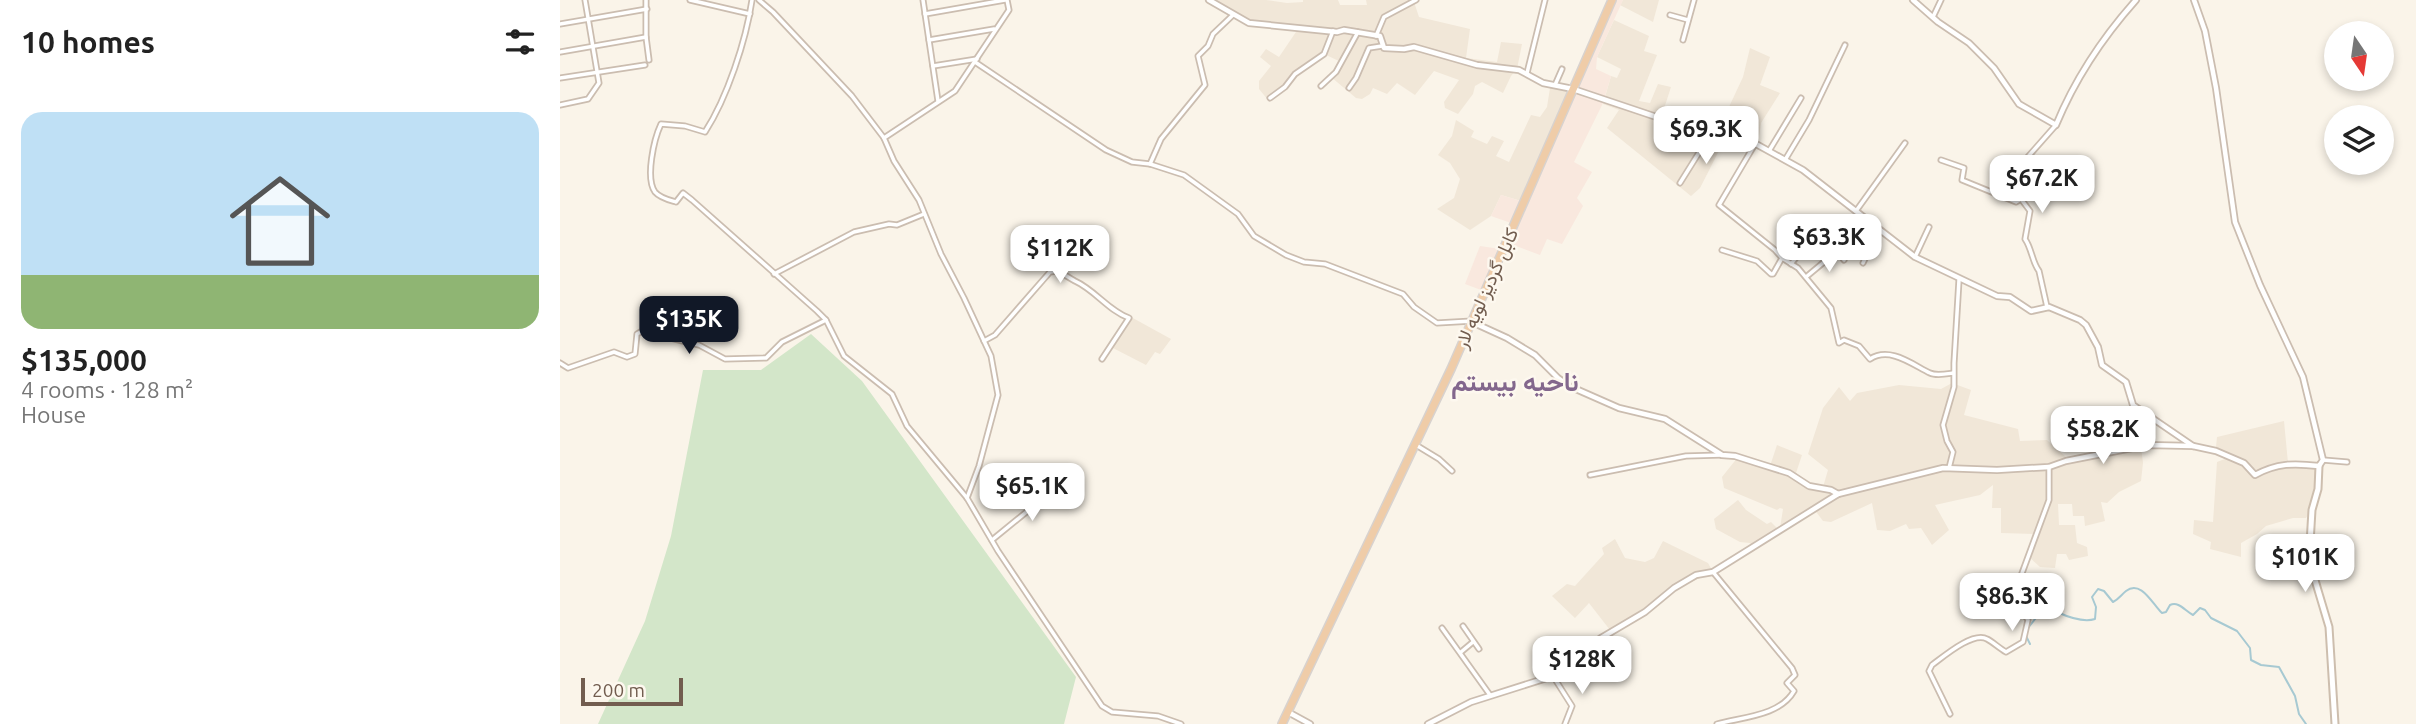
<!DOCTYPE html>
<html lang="en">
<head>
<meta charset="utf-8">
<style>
  :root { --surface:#fff; --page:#f2f2f2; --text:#222; --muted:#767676; --accent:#111827 }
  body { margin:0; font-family:Ubuntu,Vazirmatn,sans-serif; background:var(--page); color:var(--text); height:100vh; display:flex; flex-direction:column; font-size:26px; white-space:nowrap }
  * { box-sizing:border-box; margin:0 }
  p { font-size:23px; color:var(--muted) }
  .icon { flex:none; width:38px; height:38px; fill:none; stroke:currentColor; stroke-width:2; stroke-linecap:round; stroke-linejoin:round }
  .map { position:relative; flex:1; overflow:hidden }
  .sheet { display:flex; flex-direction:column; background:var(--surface); width:560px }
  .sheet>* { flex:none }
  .needle { width:46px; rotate:167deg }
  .controls { position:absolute; left:1764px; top:21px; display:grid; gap:14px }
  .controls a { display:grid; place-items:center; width:70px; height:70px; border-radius:50%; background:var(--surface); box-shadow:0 4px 10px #0003; font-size:35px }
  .scale { position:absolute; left:21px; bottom:18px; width:102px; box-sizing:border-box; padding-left:7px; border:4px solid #725d4f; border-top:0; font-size:19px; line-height:24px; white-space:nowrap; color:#725d4f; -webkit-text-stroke:5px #fdf8ef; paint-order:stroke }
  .price { position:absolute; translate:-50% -60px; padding:0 16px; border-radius:14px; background:#fff; color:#222; font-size:23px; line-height:46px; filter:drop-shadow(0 2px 4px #0008) }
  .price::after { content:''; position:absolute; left:50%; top:42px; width:21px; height:16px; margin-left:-10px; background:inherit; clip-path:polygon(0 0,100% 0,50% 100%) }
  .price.active { background:var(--accent); color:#fff }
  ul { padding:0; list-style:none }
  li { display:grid; align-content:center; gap:14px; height:371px; padding:0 21px }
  li span { display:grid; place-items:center; height:217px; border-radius:21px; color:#555 }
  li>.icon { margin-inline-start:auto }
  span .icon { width:126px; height:126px; fill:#fffc; stroke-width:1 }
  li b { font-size:30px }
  h2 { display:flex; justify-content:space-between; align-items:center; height:84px; padding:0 21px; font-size:30px }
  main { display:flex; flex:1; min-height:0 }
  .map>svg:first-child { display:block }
  .residential { fill:#f1e7d8 }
  .commercial { fill:#f9e8de }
  .green { fill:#d3e6c9 }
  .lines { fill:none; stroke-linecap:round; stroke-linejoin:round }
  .stream { stroke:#a7c9d2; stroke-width:2 }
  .minor-casing { stroke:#cbbdb0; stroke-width:7 }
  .tertiary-casing { stroke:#cbbdb0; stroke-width:8 }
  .secondary-casing { stroke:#cdbeae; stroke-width:9 }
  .trunk-casing { stroke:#d8d2ce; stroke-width:10 }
  .minor { stroke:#fff; stroke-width:3.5 }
  .tertiary { stroke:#fff; stroke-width:4.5 }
  .secondary { stroke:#fff; stroke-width:5 }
  .trunk { stroke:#efcca8; stroke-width:7 }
  .labels { text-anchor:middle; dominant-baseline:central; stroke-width:5; stroke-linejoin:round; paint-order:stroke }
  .street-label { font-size:19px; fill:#725d4f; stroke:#fdf8ef }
  .district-label { font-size:26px; font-weight:bold; fill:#83678d; stroke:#fdf8ef }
</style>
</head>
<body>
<main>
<section class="sheet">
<h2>10 homes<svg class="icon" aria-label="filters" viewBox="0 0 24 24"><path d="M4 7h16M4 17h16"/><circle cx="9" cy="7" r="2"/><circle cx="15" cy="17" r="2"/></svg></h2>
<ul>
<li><span style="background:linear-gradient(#bfe0f5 75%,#8fb573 0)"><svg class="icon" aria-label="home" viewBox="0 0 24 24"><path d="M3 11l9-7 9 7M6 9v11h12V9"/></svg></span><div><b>$135,000</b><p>4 rooms · 128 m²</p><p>House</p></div></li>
</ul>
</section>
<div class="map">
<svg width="1856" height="724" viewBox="0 0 1856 724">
  <rect width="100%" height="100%" fill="#faf4e9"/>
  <g class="residential">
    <path d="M 649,0 L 706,0 L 727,3 L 743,2 L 743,0 L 778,0 L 780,5 L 807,5 L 806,0 L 856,0 L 854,2 L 859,17 L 910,29 L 906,58 L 937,62 L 941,42 L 962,44 L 957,69 L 951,76 L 943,93 L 922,82 L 915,86 L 913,94 L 898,114 L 885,108 L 884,102 L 899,80 L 874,71 L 855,95 L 837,83 L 827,94 L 813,88 L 810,94 L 802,99 L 796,98 L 771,77 L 781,62 L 764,54 L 736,74 L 725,87 L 708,100 L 699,89 L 699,81 L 711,66 L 700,57 L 706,49 L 719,57 L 738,29 L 687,22 Z"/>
    <path d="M 1063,0 L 1099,0 L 1093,22 L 1060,5 Z"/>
    <path d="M 1054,20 L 1089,36 L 1084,51 L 1097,55 L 1079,101 L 1090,103 L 1098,84 L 1111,87 L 1101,118 L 1125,127 L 1135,106 L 1155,113 L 1149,134 L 1164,141 L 1140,188 L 1131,196 L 1047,128 L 1059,110 L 1043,104 L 1051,76 L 1057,78 L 1061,69 L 1037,57 Z"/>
    <path d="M 1190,48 L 1210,57 L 1200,85 L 1220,93 L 1201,123 L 1198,143 L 1176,141 L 1180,131 L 1161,124 L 1183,77 Z"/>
    <path d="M 993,86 L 1012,88 L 961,201 L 941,195 L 931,216 L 910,230 L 877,209 L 894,198 L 900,179 L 890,163 L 878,155 L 892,136 L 896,120 L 914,131 L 911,137 L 927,144 L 932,136 L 944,141 L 936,156 L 949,162 L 971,115 L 980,117 L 987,107 L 990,88 Z"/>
    <path d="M 571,317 L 611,339 L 600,354 L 595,352 L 586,365 L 551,347 Z"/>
    <path d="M 1392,383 L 1411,390 L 1404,415 L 1458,429 L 1460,441 L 1487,440 L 1506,457 L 1581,447 L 1583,463 L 1581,481 L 1559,492 L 1547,503 L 1541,502 L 1545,521 L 1525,526 L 1524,516 L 1513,516 L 1512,504 L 1498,504 L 1499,525 L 1515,525 L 1517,543 L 1527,547 L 1528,556 L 1509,560 L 1506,554 L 1497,554 L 1495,568 L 1480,567 L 1468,556 L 1474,534 L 1441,533 L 1441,508 L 1432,508 L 1433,485 L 1420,495 L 1375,505 L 1389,530 L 1372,545 L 1361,528 L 1349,529 L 1346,524 L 1330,531 L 1317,530 L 1312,503 L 1271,522 L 1263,521 L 1254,509 L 1220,528 L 1223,509 L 1220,508 L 1217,510 L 1164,488 L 1162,477 L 1178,457 L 1210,466 L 1217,445 L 1242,455 L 1236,473 L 1251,486 L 1263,487 L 1268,470 L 1248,454 L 1263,408 L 1279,387 L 1290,401 L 1297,393 L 1339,385 L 1381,389 Z"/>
    <path d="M 1724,421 L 1728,463 L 1759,466 L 1758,489 L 1749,514 L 1746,518 L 1733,518 L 1706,526 L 1697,534 L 1681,543 L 1681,557 L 1650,549 L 1651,542 L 1633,534 L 1634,520 L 1653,522 L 1657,462 L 1670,457 L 1676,459 L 1656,447 L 1657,437 Z"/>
    <path d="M 1178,500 L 1186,510 L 1207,524 L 1211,522 L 1220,531 L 1193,548 L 1190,543 L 1180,542 L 1156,529 L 1154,519 Z"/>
    <path d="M 1055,539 L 1065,558 L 1085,562 L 1094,558 L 1103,541 L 1148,563 L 1153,572 L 1105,594 L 1080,613 L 1050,630 L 1029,603 L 1015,618 L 992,596 L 1007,584 L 1015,586 L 1044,554 L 1042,548 Z"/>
  </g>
  <g class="commercial">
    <path d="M 1054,0 L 1063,0 L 1037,57 L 1036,69 L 1051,76 L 1043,103 L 1014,162 L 1032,172 L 1017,198 L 1023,206 L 1002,244 L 987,239 L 980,255 L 951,244 Z"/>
    <path d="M 941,195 L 961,201 L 951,223 L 931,216 Z"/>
    <path d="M 920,246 L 940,249 L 921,290 L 905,284 Z"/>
  </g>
  <path class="green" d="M 251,334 L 302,381 L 516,677 L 504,724 L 38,724 L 85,621 L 111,536 L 143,370 L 201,370 Z"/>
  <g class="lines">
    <path class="stream" d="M 1470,644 L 1466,636 L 1468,628 L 1487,604 L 1494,606 L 1497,612 C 1508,617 1523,623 1535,619 L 1536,607 L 1532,597 L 1538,589 L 1544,591 L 1553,602 C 1559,599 1561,595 1566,591 C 1581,579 1593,605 1602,613 L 1606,612 L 1610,605 C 1619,601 1625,611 1633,615 L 1640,608 L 1645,610 L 1651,618 L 1677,631 L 1690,648 L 1691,660 L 1701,665 L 1719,667 L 1735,696 L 1739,714 L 1746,724"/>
    <defs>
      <g id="minor">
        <path d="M 86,0 L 86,37 L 89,60"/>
        <path d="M 130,0 L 190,14"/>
        <path d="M 192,0 C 186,41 167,98 145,132 L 125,126 L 101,124 C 94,139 85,178 95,192 C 100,198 109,200 116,202 L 123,193 L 132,200 L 257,311 L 266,320 L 284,356 L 332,394 L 347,426 L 407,498 L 438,551 L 542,706 L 552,712 L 598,716 L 621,724"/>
        <path d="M 199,0 L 213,12 L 292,96 L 324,138 L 334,161 L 359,200 L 381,254 L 404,298 L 431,356 L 438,395 L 419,466 L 407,498"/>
        <path d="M 363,0 L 378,101"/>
        <path d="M 365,14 L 445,0"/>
        <path d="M 1110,15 L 1128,20"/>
        <path d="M 1373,17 L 1381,0"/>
        <path d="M 0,24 L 87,9"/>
        <path d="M 816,36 L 824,17 L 856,0"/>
        <path d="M 369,40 L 434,29"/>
        <path d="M 1123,40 L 1134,0"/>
        <path d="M 0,52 L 86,37"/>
        <path d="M 415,62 L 546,150 L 572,162 L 590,164 L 624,175 L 678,214 L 694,236 L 726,255 L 744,262 L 765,264 L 843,294 L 854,307 L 877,323 L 912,321"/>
        <path d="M 373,66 L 417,59"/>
        <path d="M 967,73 L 985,0"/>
        <path d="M 0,78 L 85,65"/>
        <path d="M 995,85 L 1002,69"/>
        <path d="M 761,86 L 776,72 L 798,32"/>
        <path d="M 789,88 L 796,78 L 809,48 L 822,46"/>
        <path d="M 710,98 L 725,87 L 735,74 L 764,54 L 773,31"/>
        <path d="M 0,105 L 28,99 L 39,83 L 25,0"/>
        <path d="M 324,138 L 395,91 L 449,10 L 447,0"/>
        <path d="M 1209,151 L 1241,98"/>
        <path d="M 1225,160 L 1249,120 L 1285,45"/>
        <path d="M 1381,160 L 1404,168 L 1402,180 L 1456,202 L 1461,199"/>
        <path d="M 590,164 L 601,139 L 645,85 L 638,56 L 648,46 L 653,34 L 673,15"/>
        <path d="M 1120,183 L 1150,135"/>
        <path d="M 1296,211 L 1345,143"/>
        <path d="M 1251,218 L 1284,260"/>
        <path d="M 1162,250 L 1197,261 L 1211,274 L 1213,274 L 1222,258 L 1215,250 L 1159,205 L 1195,144"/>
        <path d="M 1355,257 L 1369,227"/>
        <path d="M 1222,258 L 1238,268 L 1271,308 L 1279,343 L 1284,340 L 1299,346 L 1310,359 C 1330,346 1353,365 1370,373 C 1376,376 1386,374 1393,373"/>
        <path d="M 1303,263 L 1319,229"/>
        <path d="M 1231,264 L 1259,229"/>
        <path d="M 214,274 L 294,232 L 329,224 L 337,225 L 364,214"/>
        <path d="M 1246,277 L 1276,252"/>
        <path d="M 1487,307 L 1479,271 C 1472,262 1472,249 1465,239 L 1470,211 L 1461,199 L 1460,193 L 1466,159 L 1496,125"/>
        <path d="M 424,341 L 435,335 L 490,272 C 501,270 505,276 515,281 C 535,290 549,311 569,318 L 542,359"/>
        <path d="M 0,363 L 8,368 L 54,352 L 67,357 L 75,354 L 77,334 L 82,331 L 139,345 L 165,359 L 206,358 L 222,342 L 266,320"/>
        <path d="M 856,445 L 879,459 L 892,471"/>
        <path d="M 1763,460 L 1787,462"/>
        <path d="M 1389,468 L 1393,452 L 1387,441 L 1383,425 L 1394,387 L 1394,363 L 1399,280"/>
        <path d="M 1030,475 L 1126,456 L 1162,455"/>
        <path d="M 432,540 L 475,505 L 478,501 L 477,496 L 492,484"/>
        <path d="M 1153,572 L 1232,668 L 1235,675 L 1227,683 L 1234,691 C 1220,716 1182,717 1157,724"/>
        <path d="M 903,626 L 919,649"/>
        <path d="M 882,628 L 930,695"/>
        <path d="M 901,652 L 913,642"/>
        <path d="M 993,676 L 1012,706 L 1005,724"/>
        <path d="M 1390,714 L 1369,671 L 1372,665 C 1383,657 1413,631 1427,639 C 1433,642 1439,648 1446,652 L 1463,642 L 1468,620 C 1459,609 1456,598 1458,584 L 1489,500 L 1489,467"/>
      </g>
      <g id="tertiary">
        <path d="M 649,0 L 689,23 L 777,32 L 784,30 L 820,36 L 824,48 L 844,49 L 854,47 L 917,65 L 959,70 L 983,83 L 1013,89 L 1150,135 L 1180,143 L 1196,144 L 1243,170 L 1355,257 L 1437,296 L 1450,297 L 1471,311 L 1489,307 L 1520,320 L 1526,325 L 1538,347 L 1542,365 L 1566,382 L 1573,405 L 1633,446"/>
        <path d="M 1353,0 L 1378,22 L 1409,43 L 1434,68 L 1459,104 L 1496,125 C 1515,79 1543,37 1576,0"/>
        <path d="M 912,322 L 947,338 L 975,355 L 998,378 L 1009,386 L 1059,408 L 1105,419 L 1162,455 L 1175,456 L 1197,463 L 1229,473 L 1249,486 L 1271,490 L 1278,494"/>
        <path d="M 728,712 L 750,724"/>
        <path d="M 868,724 L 911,702 L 993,676 L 1041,638 L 1085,612 L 1114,588 L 1136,575 L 1153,572 L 1161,567 L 1278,494 L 1383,468 L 1437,470 L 1489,467 L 1506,461 L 1587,445 L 1633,446 L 1656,451 L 1684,463 L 1695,475 C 1717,463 1734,463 1759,466 L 1763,460 L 1743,377 L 1700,285 L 1675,222 L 1656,88 L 1645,31 L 1634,0"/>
      </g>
      <path id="secondary" d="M 1759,466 L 1758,489 L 1752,510 L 1749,560 L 1769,627 L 1775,724"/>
      <path id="trunk" d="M 722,724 L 891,369 L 1052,0"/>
    </defs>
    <use href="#minor" class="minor-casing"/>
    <use href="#tertiary" class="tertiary-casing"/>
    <use href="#secondary" class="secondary-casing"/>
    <use href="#trunk" class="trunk-casing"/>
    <use href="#minor" class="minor"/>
    <use href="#tertiary" class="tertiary"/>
    <use href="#secondary" class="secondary"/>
    <use href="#trunk" class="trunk"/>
  </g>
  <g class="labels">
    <g class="street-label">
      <text transform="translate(926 288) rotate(-66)">کابل گردیز لویه لار</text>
    </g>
    <g class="district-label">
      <text x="955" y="381">ناحیه بیستم</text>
    </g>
  </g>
</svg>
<div class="controls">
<a><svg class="needle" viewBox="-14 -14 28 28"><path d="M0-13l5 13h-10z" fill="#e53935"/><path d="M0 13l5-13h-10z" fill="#767676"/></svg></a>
<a><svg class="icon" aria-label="layers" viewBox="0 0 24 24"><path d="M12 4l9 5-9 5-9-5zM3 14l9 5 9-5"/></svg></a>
</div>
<div class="scale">200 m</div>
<b class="price" style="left:1146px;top:166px">$69.3K</b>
<b class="price" style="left:1482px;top:215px">$67.2K</b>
<b class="price" style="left:1269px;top:274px">$63.3K</b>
<b class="price" style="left:500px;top:285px">$112K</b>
<b class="price active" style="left:129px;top:356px">$135K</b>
<b class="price" style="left:1543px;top:466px">$58.2K</b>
<b class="price" style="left:472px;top:523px">$65.1K</b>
<b class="price" style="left:1745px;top:594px">$101K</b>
<b class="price" style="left:1452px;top:633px">$86.3K</b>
<b class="price" style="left:1022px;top:696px">$128K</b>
</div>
</main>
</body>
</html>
